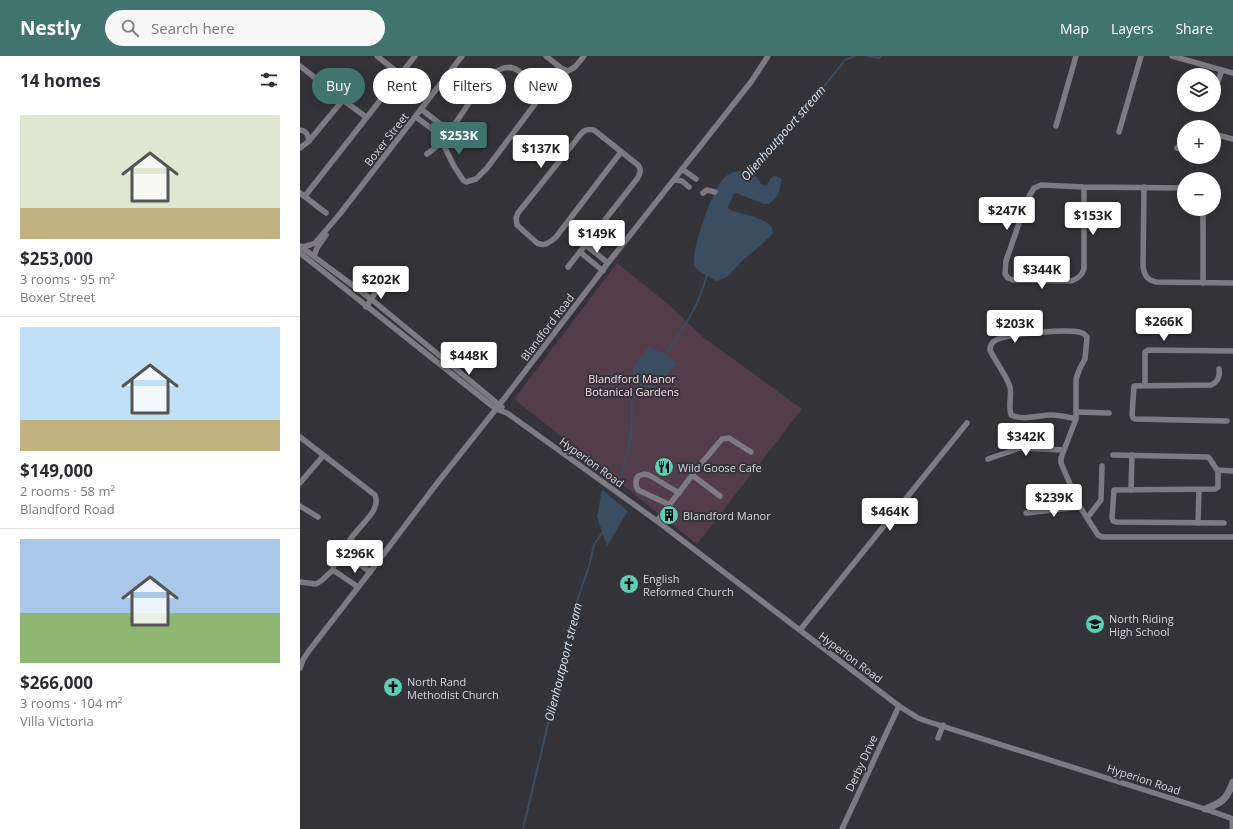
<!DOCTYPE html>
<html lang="en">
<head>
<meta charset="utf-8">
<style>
  :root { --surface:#fff; --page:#f7f7f7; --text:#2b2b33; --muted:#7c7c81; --line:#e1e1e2; --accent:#42746f }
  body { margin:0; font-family:"Open Sans",sans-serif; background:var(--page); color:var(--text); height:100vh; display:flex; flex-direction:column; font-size:15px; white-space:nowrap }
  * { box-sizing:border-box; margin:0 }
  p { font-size:13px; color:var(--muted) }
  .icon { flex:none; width:22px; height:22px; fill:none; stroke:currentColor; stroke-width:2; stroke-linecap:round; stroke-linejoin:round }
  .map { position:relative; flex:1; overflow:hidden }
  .sheet { display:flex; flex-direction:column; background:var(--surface); width:300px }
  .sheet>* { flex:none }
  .banner { position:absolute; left:12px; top:12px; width:380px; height:36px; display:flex; gap:8px }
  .tools { position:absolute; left:877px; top:12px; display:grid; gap:8px }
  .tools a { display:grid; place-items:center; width:44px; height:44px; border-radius:50%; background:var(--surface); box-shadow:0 2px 10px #0003; font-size:20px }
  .price { position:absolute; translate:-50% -34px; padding:0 9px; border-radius:4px; background:#fff; color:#222; font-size:13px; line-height:26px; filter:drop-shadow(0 1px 2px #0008) }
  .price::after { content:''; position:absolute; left:50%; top:24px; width:12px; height:9px; margin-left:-6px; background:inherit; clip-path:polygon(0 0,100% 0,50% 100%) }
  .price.on { background:var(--accent); color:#fff }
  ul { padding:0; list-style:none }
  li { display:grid; align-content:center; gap:8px; height:212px; padding:0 20px }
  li+li { border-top:1px solid var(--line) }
  li span { display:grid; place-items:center; height:124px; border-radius:0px; color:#555 }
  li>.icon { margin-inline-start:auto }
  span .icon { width:72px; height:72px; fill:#fffc; stroke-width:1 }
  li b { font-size:17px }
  h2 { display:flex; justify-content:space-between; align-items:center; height:48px; padding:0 20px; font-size:17px }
  .pill { padding:0 14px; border-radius:18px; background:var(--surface); box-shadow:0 2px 10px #0003; font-size:14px; line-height:36px }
  .pill.on { background:var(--accent); color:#fff }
  header { display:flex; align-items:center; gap:24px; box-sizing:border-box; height:56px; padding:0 20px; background:var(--accent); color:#fff }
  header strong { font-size:19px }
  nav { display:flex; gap:22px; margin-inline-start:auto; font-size:14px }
  .search { width:280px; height:36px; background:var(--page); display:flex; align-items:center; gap:10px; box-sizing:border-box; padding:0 14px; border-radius:22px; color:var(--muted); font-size:15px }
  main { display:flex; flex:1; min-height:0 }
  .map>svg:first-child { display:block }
  .green { fill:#523d48 }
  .water { fill:#3b4d61 }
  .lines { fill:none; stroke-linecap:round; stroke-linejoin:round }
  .stream { stroke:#3b4d61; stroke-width:2 }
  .minor { stroke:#7d7b81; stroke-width:5.5 }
  .tertiary { stroke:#7d7b81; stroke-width:7 }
  .labels { text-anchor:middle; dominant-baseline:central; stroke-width:4; stroke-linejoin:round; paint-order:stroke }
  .street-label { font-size:11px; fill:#d7d6d9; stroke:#343338 }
  .park-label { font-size:11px; fill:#fbd9e9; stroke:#343338 }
  .poi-label { font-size:11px; fill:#d7d6d9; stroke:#343338; text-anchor:start }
  .water-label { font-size:12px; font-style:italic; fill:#d7e6f7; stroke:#343338 }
</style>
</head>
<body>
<header>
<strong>Nestly</strong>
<div class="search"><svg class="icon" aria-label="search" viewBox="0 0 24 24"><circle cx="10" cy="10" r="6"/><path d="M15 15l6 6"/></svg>Search here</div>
<nav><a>Map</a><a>Layers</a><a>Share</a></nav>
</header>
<main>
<section class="sheet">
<h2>14 homes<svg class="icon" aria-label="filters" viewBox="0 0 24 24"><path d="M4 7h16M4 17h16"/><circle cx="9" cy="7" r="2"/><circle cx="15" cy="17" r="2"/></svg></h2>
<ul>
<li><span style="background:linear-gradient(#dfe7d0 75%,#c2b280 0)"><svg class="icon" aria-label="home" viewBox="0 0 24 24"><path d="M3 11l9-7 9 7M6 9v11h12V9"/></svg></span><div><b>$253,000</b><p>3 rooms · 95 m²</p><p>Boxer Street</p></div></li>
<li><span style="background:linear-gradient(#bfe0f5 75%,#c2b280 0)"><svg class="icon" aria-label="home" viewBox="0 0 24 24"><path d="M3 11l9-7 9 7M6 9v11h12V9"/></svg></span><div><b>$149,000</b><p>2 rooms · 58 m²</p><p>Blandford Road</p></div></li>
<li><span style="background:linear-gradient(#a9c7e8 60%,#8fb573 0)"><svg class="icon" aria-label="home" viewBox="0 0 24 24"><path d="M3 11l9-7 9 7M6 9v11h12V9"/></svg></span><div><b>$266,000</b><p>3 rooms · 104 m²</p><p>Villa Victoria</p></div></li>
</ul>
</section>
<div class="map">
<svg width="933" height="773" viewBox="0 0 933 773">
  <rect width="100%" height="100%" fill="#343338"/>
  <path class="green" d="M 317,207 L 368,248 L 403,281 L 502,353 L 397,488 L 214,343 Z"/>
  <g class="water">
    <path d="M 438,115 C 444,116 454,117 458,122 C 460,126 460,128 464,130 L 467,129 C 471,122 472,116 482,123 L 478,139 L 469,148 L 464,148 L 436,137 L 433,139 L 428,151 L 429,153 C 440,160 473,160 473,177 L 460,190 L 444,203 L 427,221 L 417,225 C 411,222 396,215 394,209 C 391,194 412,136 422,124 C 426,119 432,116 438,115 Z"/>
    <path d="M 349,291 L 366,298 L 377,308 L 355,331 L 344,337 C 323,317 335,309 349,291 Z"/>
    <path d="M 302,434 L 328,455 L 307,490 L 297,461 Z"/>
  </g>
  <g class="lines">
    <g class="stream">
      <path d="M 568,0 L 579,2 L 581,0"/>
      <path d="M 448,119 L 514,43 L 545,4 L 555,0"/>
      <path d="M 365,299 C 383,274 400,248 407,218"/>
      <path d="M 321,422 L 331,382 L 332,345 L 339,329"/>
      <path d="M 223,773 L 278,542 L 289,510 L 294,489 L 304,474"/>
    </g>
    <g class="minor">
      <path d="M 77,0 L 101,19"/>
      <path d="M 246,0 L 261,12 L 268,15 L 275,11 L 284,0"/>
      <path d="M 872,0 L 933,17"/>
      <path d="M 0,10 L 43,44 L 66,61"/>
      <path d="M 915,33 L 922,14"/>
      <path d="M 121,53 L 149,75"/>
      <path d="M 116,61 L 144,82"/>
      <path d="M 756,70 L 776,0"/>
      <path d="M 0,74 C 7,75 8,79 9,85 L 0,92"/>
      <path d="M 819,76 L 841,0"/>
      <path d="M 914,78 L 933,83"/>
      <path d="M 9,85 L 43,44"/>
      <path d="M 877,92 L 884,85"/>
      <path d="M 127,98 C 132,94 137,91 141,86 C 157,70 181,20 201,13 C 213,8 222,16 228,26 C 233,33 237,39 235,48 L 187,112 L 176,123 L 166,126 L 163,124 L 154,110 L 142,86"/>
      <path d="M 382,113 L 396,123"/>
      <path d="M 375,124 L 382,125 L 389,131"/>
      <path d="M 784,131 L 784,213 C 782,219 778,223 771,225 L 713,224 L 708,222 L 705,218 L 706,205 L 727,144 L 734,132 L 741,129 L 784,131 L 884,132"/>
      <path d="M 844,131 L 843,210 C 844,219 847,224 856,226 L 933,227"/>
      <path d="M 0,137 L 26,157"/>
      <path d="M 403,137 L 407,134 L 415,136"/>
      <path d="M 5,140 L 115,0"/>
      <path d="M 903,153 L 903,227"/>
      <path d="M 286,189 L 308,207"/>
      <path d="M 0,190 L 71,243 L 202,351"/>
      <path d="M 1,192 L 2,191 L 10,189 L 15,187 L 39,159 L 162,0"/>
      <path d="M 280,196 L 303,215"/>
      <path d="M 0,197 L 196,353 L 207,357 L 357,465 L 599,650 L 618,662 L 626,665 L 905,753 L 933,763"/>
      <path d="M 14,200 L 17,192 L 26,179"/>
      <path d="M 268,211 L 337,123 C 340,118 342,114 338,109 L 294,74 C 285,72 282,76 277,83 L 218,157 L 216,162 L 217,169 L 237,187 C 245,191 250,186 256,181 L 321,96"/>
      <path d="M 66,251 L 82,227"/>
      <path d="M 919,313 C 920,320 918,326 911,329 L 834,330 L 832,359 L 833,362 L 835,363 L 927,365"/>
      <path d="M 845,329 L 845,296 L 848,294 L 933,295"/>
      <path d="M 777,356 L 809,357"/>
      <path d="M 776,363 C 768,361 760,359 751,359 C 739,359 723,365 711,359 C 708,349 712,340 710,331 C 707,320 695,305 690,294 C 690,289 693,285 698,283 C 710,278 771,272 782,277 C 784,277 785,279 787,281 L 785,303 L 780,312 L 776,323 L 776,363 L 764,394 L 761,402 L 761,407 L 780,451 L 798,479 L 802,481 L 933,481"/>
      <path d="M 0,381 L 75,439 C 83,457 50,475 46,492 L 48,499 L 70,516"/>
      <path d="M 813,399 L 908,401 L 910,403 L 917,414 L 933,415"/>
      <path d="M 688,403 L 720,392 L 764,394"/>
      <path d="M 918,415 L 918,431 L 915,433 L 814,434 L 812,462 L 813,465 L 816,466 L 924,467"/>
      <path d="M 392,419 L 420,440"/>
      <path d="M 0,427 L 23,400"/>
      <path d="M 831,434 L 832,399"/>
      <path d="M 370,449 L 338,434 C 335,429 335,425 338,420 L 344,418 L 349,419 L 379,437"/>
      <path d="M 0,450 L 18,461"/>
      <path d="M 726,457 L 780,451"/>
      <path d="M 787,462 L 801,444 L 802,410"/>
      <path d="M 357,465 L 400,409 L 422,383 L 429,382 L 451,396"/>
      <path d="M 898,467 L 899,434"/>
      <path d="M 33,514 L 58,531"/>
      <path d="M 0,526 L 16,528 L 21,525 L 33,514 L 34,507"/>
      <path d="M 500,574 L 667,367"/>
      <path d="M 0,612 L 3,604 L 8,596 L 70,516 L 138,426 L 200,348 L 308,207 L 428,55 L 451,26 L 468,0"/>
      <path d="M 638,682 L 643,669"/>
      <path d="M 542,773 L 599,650"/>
    </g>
    <g class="tertiary">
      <path d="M 905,753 C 922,747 927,743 933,726"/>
      <path d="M 933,773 L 933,764"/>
    </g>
  </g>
  <defs>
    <symbol id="restaurant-disc" viewBox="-11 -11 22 22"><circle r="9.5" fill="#5eceb8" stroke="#343338"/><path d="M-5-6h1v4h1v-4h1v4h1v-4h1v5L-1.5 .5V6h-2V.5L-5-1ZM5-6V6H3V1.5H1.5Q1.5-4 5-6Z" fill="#111"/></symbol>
    <symbol id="building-disc" viewBox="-11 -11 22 22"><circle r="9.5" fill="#5eceb8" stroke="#343338"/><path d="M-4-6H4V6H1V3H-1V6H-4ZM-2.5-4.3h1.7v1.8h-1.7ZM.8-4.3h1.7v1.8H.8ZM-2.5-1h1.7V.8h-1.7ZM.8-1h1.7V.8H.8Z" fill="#111"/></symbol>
    <symbol id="church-disc" viewBox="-11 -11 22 22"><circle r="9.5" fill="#5eceb8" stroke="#343338"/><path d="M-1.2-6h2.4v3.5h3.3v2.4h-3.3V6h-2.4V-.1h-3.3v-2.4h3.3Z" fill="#111"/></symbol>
    <symbol id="school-disc" viewBox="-11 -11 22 22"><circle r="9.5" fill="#5eceb8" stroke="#343338"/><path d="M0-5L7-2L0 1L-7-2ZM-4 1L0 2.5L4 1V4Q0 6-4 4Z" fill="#111"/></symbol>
  </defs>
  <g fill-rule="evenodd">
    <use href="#restaurant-disc" x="353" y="400" width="22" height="22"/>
    <use href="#building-disc" x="358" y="448" width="22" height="22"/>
    <use href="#church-disc" x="318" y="517" width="22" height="22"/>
    <use href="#school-disc" x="784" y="557" width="22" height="22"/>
    <use href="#church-disc" x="82" y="620" width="22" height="22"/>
  </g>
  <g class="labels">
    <g class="street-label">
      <text transform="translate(86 83) rotate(-52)">Boxer Street</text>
      <text transform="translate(247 271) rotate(-53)">Blandford Road</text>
      <text transform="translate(292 406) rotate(36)">Hyperion Road</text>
      <text transform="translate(551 601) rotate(37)">Hyperion Road</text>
      <text transform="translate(561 707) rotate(-65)">Derby Drive</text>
      <text transform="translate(844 723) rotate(18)">Hyperion Road</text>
    </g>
    <g class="park-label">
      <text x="332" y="322">Blandford Manor<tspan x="332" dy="13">Botanical Gardens</tspan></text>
    </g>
    <g class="poi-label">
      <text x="378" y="411">Wild Goose Cafe</text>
      <text x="383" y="459">Blandford Manor</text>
      <text x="343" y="522">English<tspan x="343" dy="13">Reformed Church</tspan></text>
      <text x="809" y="562">North Riding<tspan x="809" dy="13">High School</tspan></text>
      <text x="107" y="625">North Rand<tspan x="107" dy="13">Methodist Church</tspan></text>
    </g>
    <g class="water-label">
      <text transform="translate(483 77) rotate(-49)">Olienhoutpoort stream</text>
      <text transform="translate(263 606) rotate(-76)">Olienhoutpoort stream</text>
    </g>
  </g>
</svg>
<div class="tools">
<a><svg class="icon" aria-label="layers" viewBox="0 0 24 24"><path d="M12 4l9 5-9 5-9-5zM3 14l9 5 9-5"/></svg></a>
<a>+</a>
<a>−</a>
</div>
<b class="price on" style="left:159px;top:100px">$253K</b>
<b class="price" style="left:241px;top:113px">$137K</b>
<b class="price" style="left:707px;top:175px">$247K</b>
<b class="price" style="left:793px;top:180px">$153K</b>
<b class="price" style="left:297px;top:198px">$149K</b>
<b class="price" style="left:742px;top:234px">$344K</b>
<b class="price" style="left:81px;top:244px">$202K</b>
<b class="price" style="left:864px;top:286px">$266K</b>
<b class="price" style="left:715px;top:288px">$203K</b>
<b class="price" style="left:169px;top:320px">$448K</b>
<b class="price" style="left:726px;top:401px">$342K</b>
<b class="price" style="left:754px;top:462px">$239K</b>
<b class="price" style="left:590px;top:476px">$464K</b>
<b class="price" style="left:55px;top:518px">$296K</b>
<div class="banner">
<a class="pill on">Buy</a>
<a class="pill">Rent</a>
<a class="pill">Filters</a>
<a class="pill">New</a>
</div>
</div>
</main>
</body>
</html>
